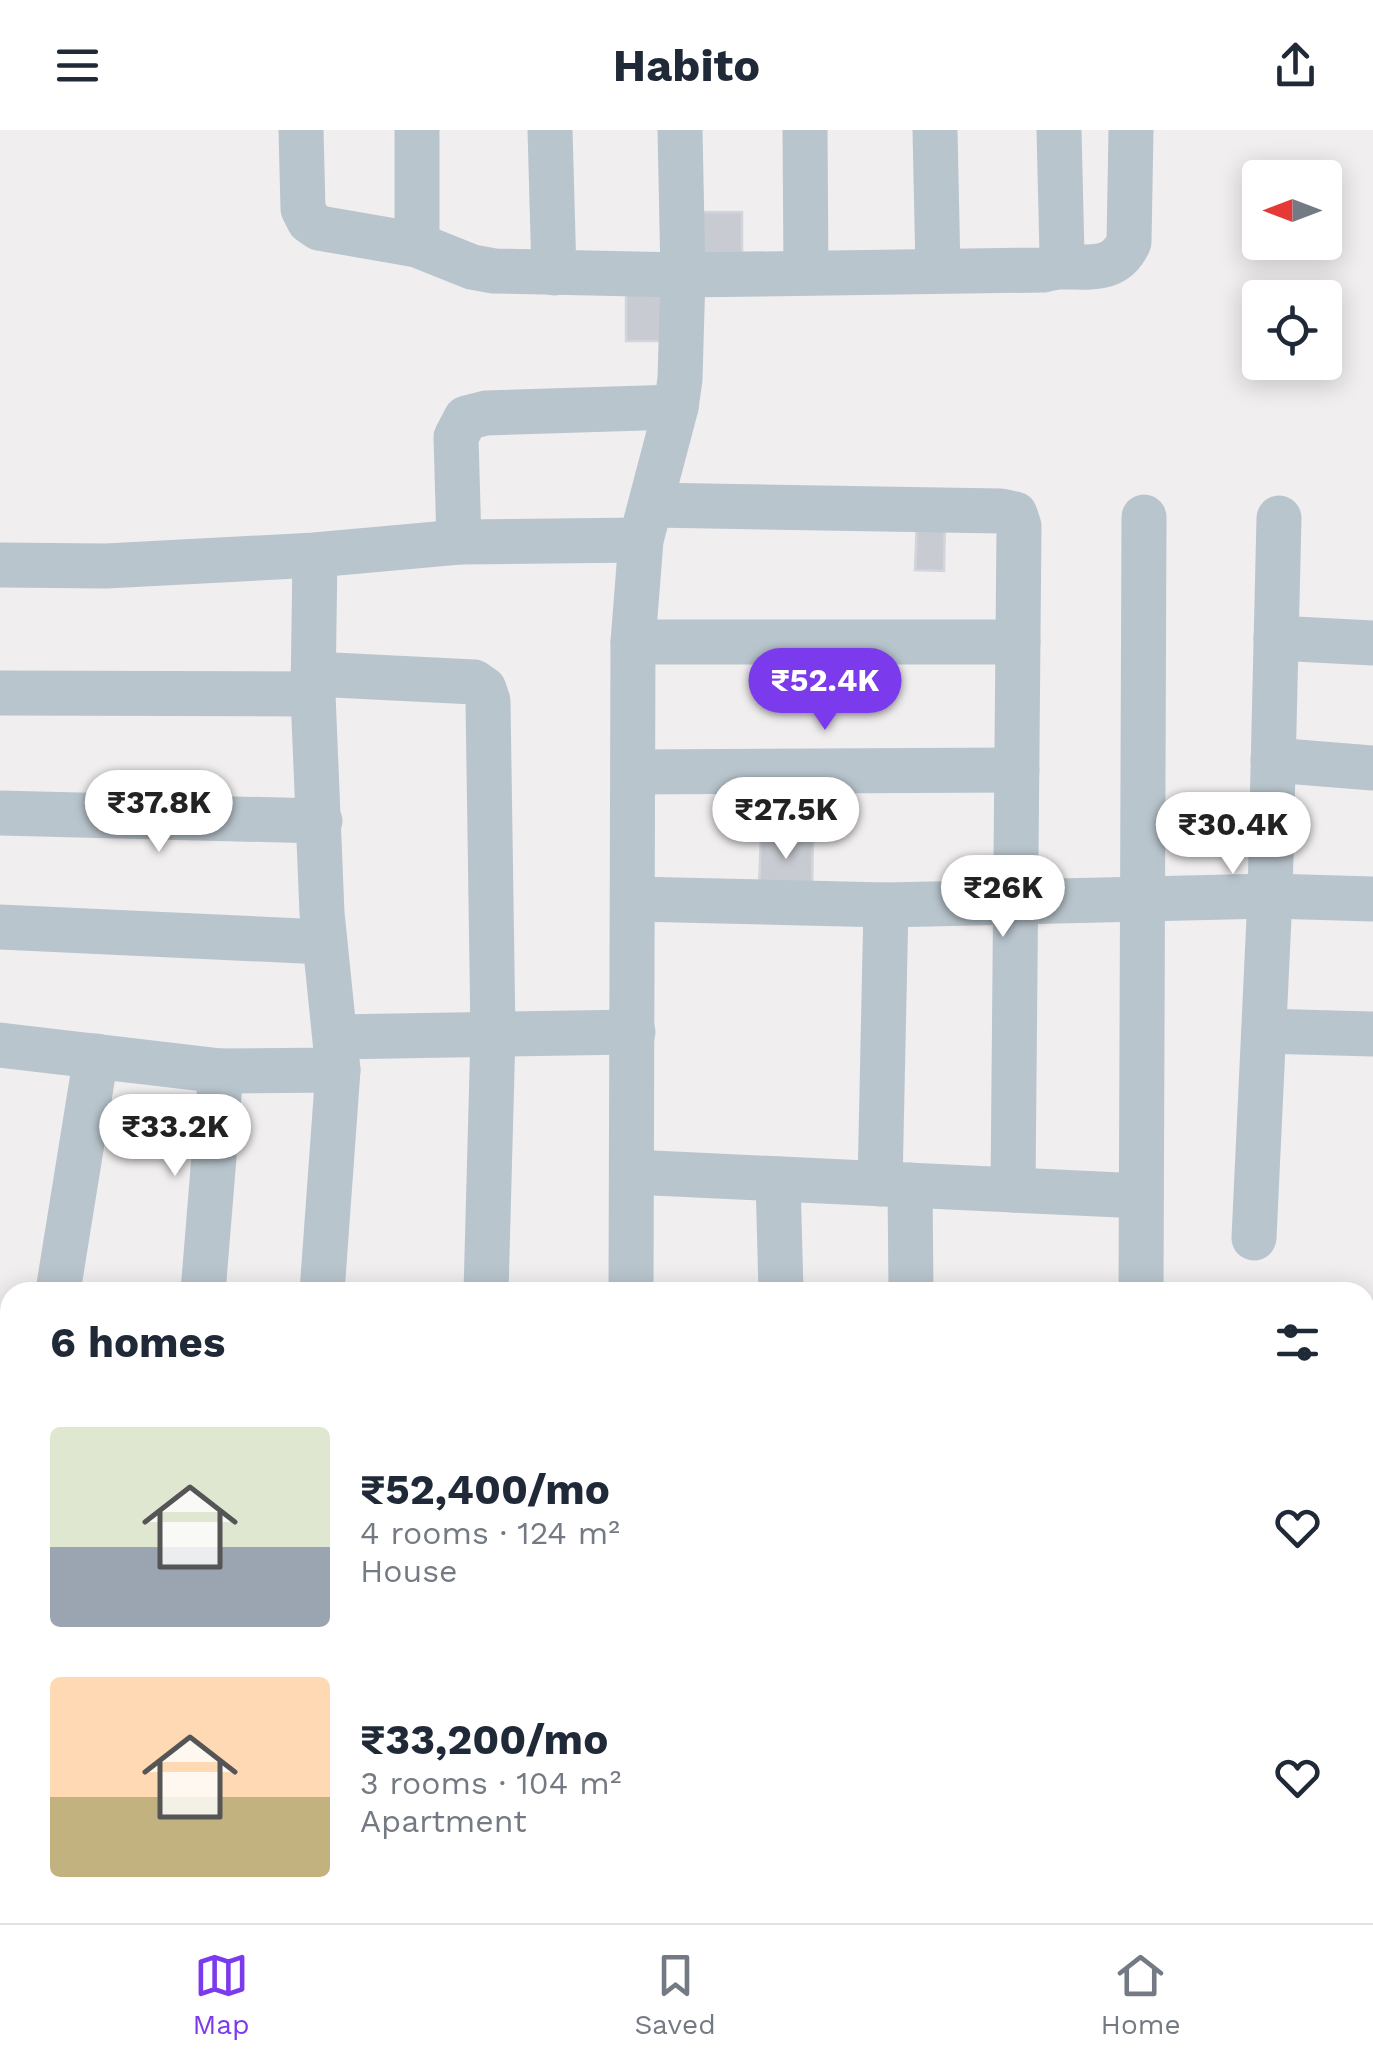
<!DOCTYPE html>
<html lang="en">
<head>
<meta charset="utf-8">
<style>
  :root { --surface:#fff; --page:#f6f6f7; --text:#1f2937; --muted:#747a83; --line:#e0e1e3; --accent:#7c3aed }
  body { margin:0; font-family:"Work Sans",sans-serif; background:var(--page); color:var(--text); height:100vh; display:flex; flex-direction:column; font-size:38px; white-space:nowrap }
  * { box-sizing:border-box; margin:0 }
  p { font-size:32px; color:var(--muted) }
  .icon { flex:none; width:55px; height:55px; fill:none; stroke:currentColor; stroke-width:2; stroke-linecap:round; stroke-linejoin:round }
  .map { position:relative; flex:1; overflow:hidden }
  .details { position:absolute; left:0px; top:1152px; width:1375px; height:642px; display:flex; flex-direction:column; background:var(--surface); border-radius:30px 30px 0 0; box-shadow:0 5px 25px #0003 }
  .details>* { flex:none }
  .needle { width:65px; rotate:270deg }
  .fabs { position:absolute; left:1242px; top:30px; display:grid; gap:20px }
  .fabs a { display:grid; place-items:center; width:100px; height:100px; border-radius:10px; background:var(--surface); box-shadow:0 5px 25px #0003; font-size:50px }
  .price { position:absolute; translate:-50% -85px; padding:0 22px; border-radius:35px; background:#fff; color:#222; font-size:32px; line-height:65px; filter:drop-shadow(0 2px 5px #0008) }
  .price::after { content:''; position:absolute; left:50%; top:60px; width:30px; height:22px; margin-left:-15px; background:inherit; clip-path:polygon(0 0,100% 0,50% 100%) }
  .price.active { background:var(--accent); color:#fff }
  ul { padding:0; list-style:none }
  li { display:flex; align-items:center; gap:30px; height:250px; padding:0 50px }
  li span { display:grid; place-items:center; flex:none; width:280px; height:200px; border-radius:10px; color:#555 }
  li>.icon { margin-inline-start:auto }
  span .icon { width:120px; height:120px; fill:#fffc; stroke-width:1 }
  li b { font-size:42px }
  h2 { display:flex; justify-content:space-between; align-items:center; height:120px; padding:0 50px; font-size:42px }
  header { display:flex; justify-content:space-between; align-items:center; height:130px; padding:0 50px; background:var(--surface); font-size:45px; font-weight:700 }
  .tabs { display:flex; justify-content:space-around; align-items:center; height:140px; border-top:2px solid var(--line); background:var(--surface); font-size:28px; color:var(--muted) }
  .tabs a { display:grid; justify-items:center; gap:5px }
  .tabs .active { color:var(--accent) }
  .map>svg:first-child { display:block }
  .building { fill:#c8ccd2; stroke:#d2d5db; stroke-width:2.5 }
  .lines { fill:none; stroke-linecap:round; stroke-linejoin:round }
  .minor { stroke:#b9c5cd; stroke-width:45 }
</style>
</head>
<body>
<header><svg class="icon" aria-label="menu" viewBox="0 0 24 24"><path d="M4 6h16M4 12h16M4 18h16"/></svg>Habito<svg class="icon" aria-label="share" viewBox="0 0 24 24"><path d="M12 15V3M7 8l5-5 5 5M5 13v7h14v-7"/></svg></header>
<div class="map">
<svg width="1373" height="1793" viewBox="0 0 1373 1793">
  <rect width="100%" height="100%" fill="#f1eeef"/>
  <g class="building">
    <rect x="696" y="82" width="46" height="42"/>
    <rect x="626" y="164" width="39" height="47"/>
    <path d="M 917,388 L 945,388 L 944,441 L 915,440 Z"/>
    <path d="M 761,706 L 813,707 L 812,758 L 759,757 Z"/>
  </g>
  <g class="lines">
    <g class="minor">
      <path d="M 301,0 L 303,79 L 309,91 L 319,98 L 417,115 L 472,137 L 494,141 L 683,145 L 1043,140 L 1056,137 L 1062,125 L 1059,0"/>
      <path d="M 417,0 L 417,115"/>
      <path d="M 550,0 L 554,143"/>
      <path d="M 805,0 L 806,143"/>
      <path d="M 935,0 L 938,140"/>
      <path d="M 1056,137 C 1087,136 1115,144 1129,112 L 1131,0"/>
      <path d="M 652,375 L 1001,381 L 1015,384 L 1019,396 L 1013,1060"/>
      <path d="M 459,412 L 456,307 L 466,288 L 486,283 L 676,277"/>
      <path d="M 315,425 L 313,564 L 322,783 L 338,940 L 322,1162"/>
      <path d="M 0,435 L 106,436 L 315,425 L 459,412 L 641,410"/>
      <path d="M 1276,508 L 1373,513"/>
      <path d="M 633,512 L 1018,512"/>
      <path d="M 313,544 L 474,552 L 484,559 L 488,571 L 493,904 L 486,1162"/>
      <path d="M 0,563 L 313,564"/>
      <path d="M 1273,630 L 1373,638"/>
      <path d="M 634,642 L 1017,640"/>
      <path d="M 0,683 L 320,691"/>
      <path d="M 634,769 L 886,775 L 1270,766 L 1373,769"/>
      <path d="M 0,797 L 324,812"/>
      <path d="M 1264,901 L 1373,904"/>
      <path d="M 336,907 L 633,902"/>
      <path d="M 0,915 L 221,941 L 338,940"/>
      <path d="M 632,1042 L 1141,1066"/>
      <path d="M 778,1049 L 781,1162"/>
      <path d="M 880,1054 L 886,775"/>
      <path d="M 910,1055 L 911,1162"/>
      <path d="M 1254,1108 L 1270,766 L 1279,388"/>
      <path d="M 59,1155 L 96,926"/>
      <path d="M 203,1162 L 221,941"/>
      <path d="M 631,1162 L 633,512 L 641,410 L 676,277 L 680,249 L 683,145 L 680,0"/>
      <path d="M 1141,1162 L 1144,387"/>
      <path d="M 1365,1306 L 1373,1304"/>
      <path d="M 0,1546 L 10,1550"/>
      <path d="M 546,1785 L 547,1793"/>
      <path d="M 899,1785 L 900,1793"/>
    </g>
  </g>
</svg>
<div class="fabs">
<a><svg class="needle" viewBox="-14 -14 28 28"><path d="M0-13l5 13h-10z" fill="#e53935"/><path d="M0 13l5-13h-10z" fill="#747a83"/></svg></a>
<a><svg class="icon" aria-label="locate" viewBox="0 0 24 24"><circle cx="12" cy="12" r="6"/><path d="M12 2v4M12 18v4M2 12h4M18 12h4"/></svg></a>
</div>
<b class="price active" style="left:825px;top:603px">₹52.4K</b>
<b class="price" style="left:159px;top:725px">₹37.8K</b>
<b class="price" style="left:786px;top:732px">₹27.5K</b>
<b class="price" style="left:1233px;top:747px">₹30.4K</b>
<b class="price" style="left:1003px;top:810px">₹26K</b>
<b class="price" style="left:175px;top:1049px">₹33.2K</b>
<section class="details">
<h2>6 homes<svg class="icon" aria-label="filters" viewBox="0 0 24 24"><path d="M4 7h16M4 17h16"/><circle cx="9" cy="7" r="2"/><circle cx="15" cy="17" r="2"/></svg></h2>
<ul>
<li><span style="background:linear-gradient(#dfe7d0 60%,#9aa5b1 0)"><svg class="icon" aria-label="home" viewBox="0 0 24 24"><path d="M3 11l9-7 9 7M6 9v11h12V9"/></svg></span><div><b>₹52,400/mo</b><p>4 rooms · 124 m²</p><p>House</p></div><svg class="icon" aria-label="heart" viewBox="0 0 24 24"><path d="M12 20l-8-8c-3-5 5-10 8-4 3-6 11-1 8 4z"/></svg></li>
<li><span style="background:linear-gradient(#ffd9b3 60%,#c2b280 0)"><svg class="icon" aria-label="home" viewBox="0 0 24 24"><path d="M3 11l9-7 9 7M6 9v11h12V9"/></svg></span><div><b>₹33,200/mo</b><p>3 rooms · 104 m²</p><p>Apartment</p></div><svg class="icon" aria-label="heart" viewBox="0 0 24 24"><path d="M12 20l-8-8c-3-5 5-10 8-4 3-6 11-1 8 4z"/></svg></li>
</ul>
</section>
</div>
<nav class="tabs">
<a class="active"><svg class="icon" aria-label="map" viewBox="0 0 24 24"><path d="M3 6l6-2 6 2 6-2v14l-6 2-6-2-6 2zM9 4v14M15 6v14"/></svg>Map</a>
<a><svg class="icon" aria-label="saved" viewBox="0 0 24 24"><path d="M7 4h10v16l-5-4-5 4z"/></svg>Saved</a>
<a><svg class="icon" aria-label="home" viewBox="0 0 24 24"><path d="M3 11l9-7 9 7M6 9v11h12V9"/></svg>Home</a>
</nav>
</body>
</html>
